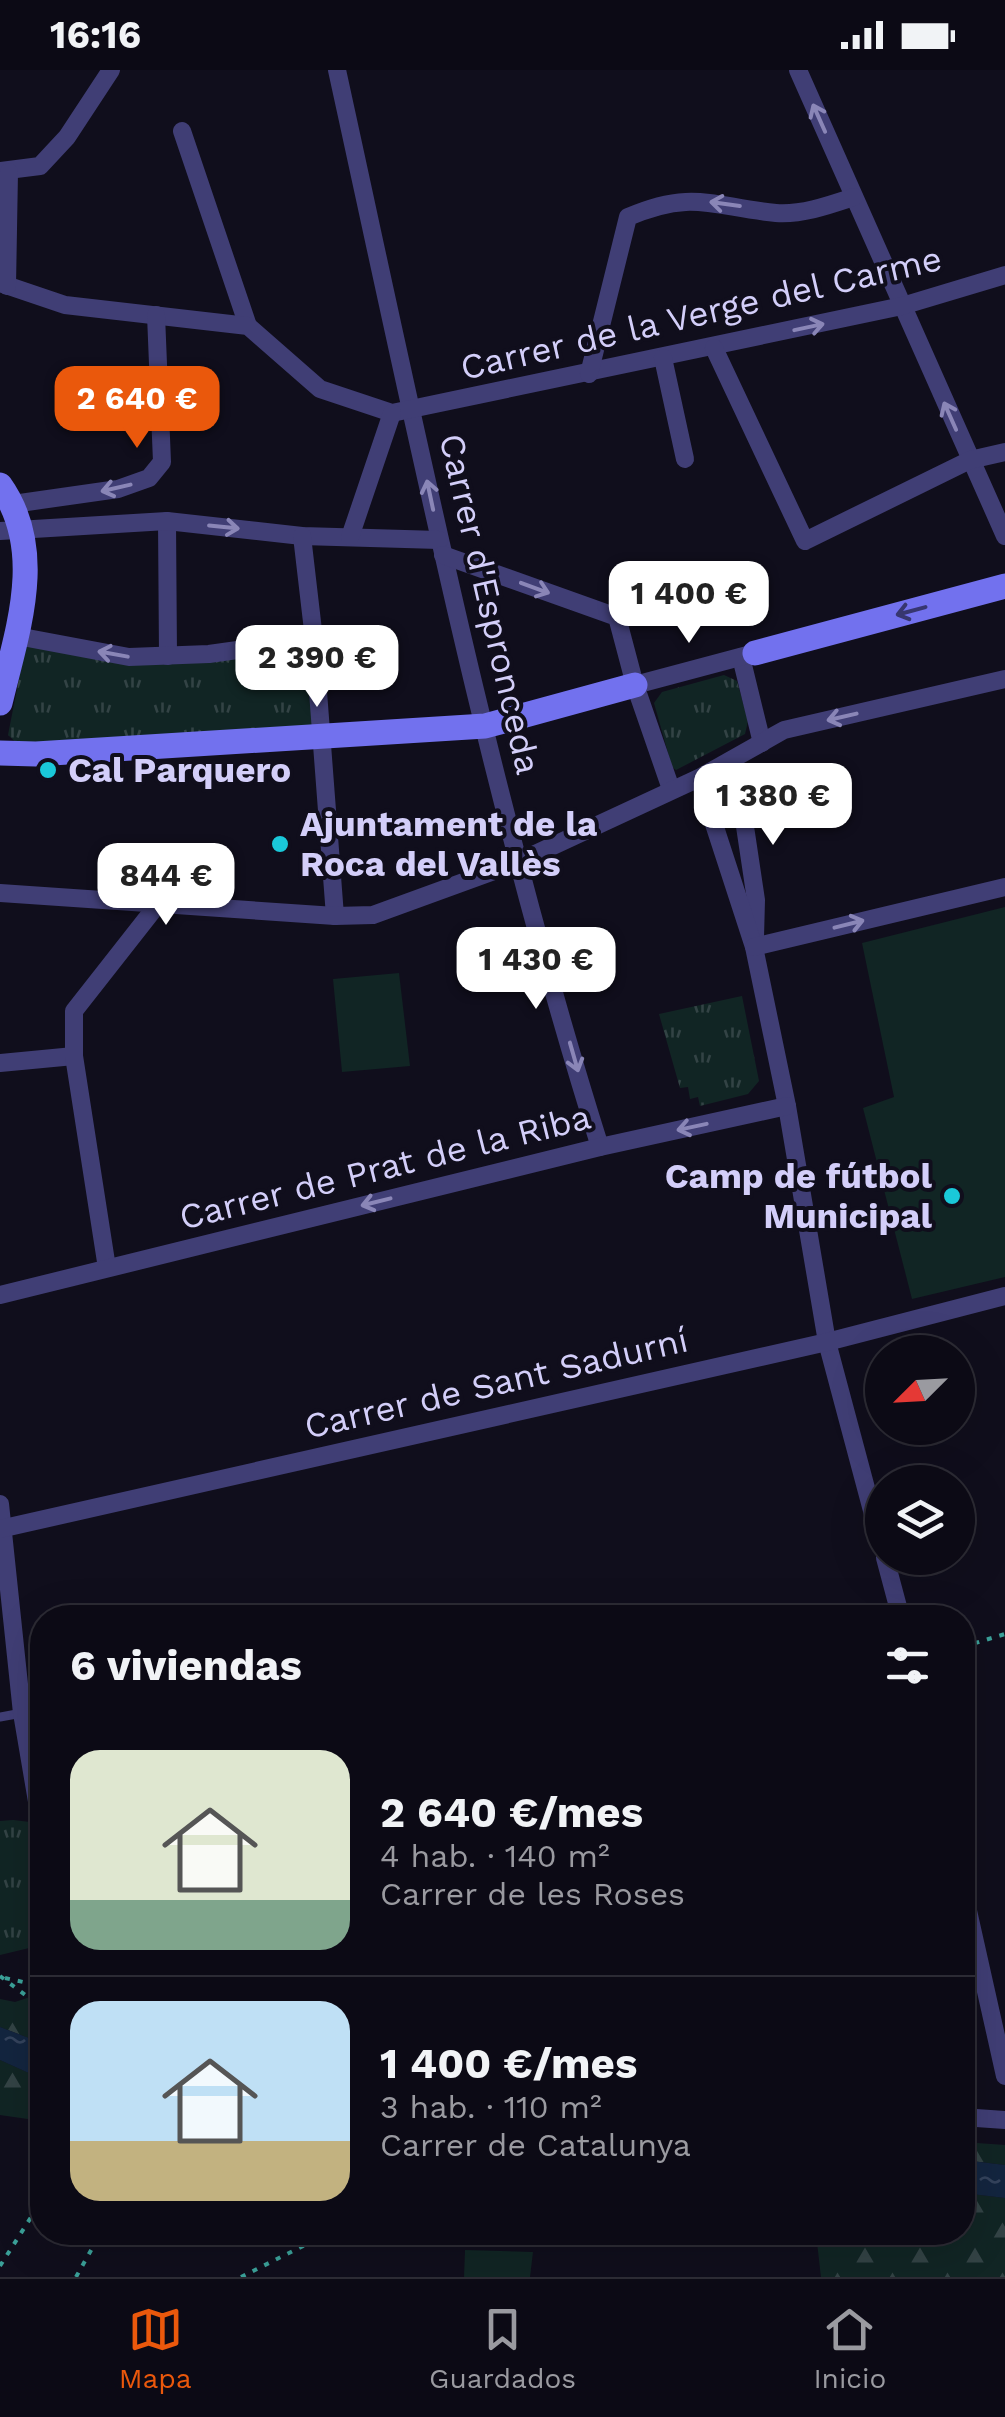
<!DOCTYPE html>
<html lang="es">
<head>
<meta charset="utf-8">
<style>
  :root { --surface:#0c0a15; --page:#1a1822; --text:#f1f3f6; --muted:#9a9aa0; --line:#2c2b34; --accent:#ea580c }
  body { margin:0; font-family:"Work Sans",sans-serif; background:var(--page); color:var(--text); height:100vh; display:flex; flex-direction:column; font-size:38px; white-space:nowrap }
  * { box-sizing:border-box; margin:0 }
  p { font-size:32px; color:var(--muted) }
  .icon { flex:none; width:55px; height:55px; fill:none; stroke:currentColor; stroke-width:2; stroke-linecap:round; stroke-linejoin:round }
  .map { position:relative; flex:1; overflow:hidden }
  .side { position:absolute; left:30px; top:1535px; width:945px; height:640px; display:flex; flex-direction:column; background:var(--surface); border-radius:40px; box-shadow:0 10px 40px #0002,0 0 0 2px var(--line) }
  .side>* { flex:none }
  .needle { width:65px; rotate:246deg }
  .fabs { position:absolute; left:865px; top:1265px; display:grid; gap:20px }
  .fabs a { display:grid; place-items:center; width:110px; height:110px; border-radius:50%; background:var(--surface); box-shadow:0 10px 40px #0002,0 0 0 2px var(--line); font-size:50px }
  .price { position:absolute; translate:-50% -85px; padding:0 22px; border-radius:20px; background:#fff; color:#222; font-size:32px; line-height:65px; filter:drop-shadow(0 2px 5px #0008) }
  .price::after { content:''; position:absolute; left:50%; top:60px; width:30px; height:22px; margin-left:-15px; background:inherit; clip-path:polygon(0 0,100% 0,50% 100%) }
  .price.current { background:var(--accent); color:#fff }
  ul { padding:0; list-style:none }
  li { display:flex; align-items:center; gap:30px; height:250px; padding:0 40px }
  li+li { border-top:2px solid var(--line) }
  li span { display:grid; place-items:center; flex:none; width:280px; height:200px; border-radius:30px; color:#555 }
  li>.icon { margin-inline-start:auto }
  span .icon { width:120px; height:120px; fill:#fffc; stroke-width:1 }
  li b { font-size:42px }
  h2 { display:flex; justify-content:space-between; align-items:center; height:120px; padding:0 40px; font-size:42px }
  .status { display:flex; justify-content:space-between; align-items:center; height:70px; padding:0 50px; background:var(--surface); direction:ltr }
  .status svg { height:28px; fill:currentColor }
  .menu { display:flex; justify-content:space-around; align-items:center; height:140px; border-top:2px solid var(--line); background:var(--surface); font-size:28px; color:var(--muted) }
  .menu a { display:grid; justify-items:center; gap:5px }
  .menu .current { color:var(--accent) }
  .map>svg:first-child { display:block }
  .grass { fill:#112524 }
  .forest { fill:url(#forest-firs) }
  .park { fill:url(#park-tufts) }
  .water { fill:url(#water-ripples) }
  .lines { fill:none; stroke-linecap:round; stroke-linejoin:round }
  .path { stroke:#3ba199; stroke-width:4; stroke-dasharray:5 8; stroke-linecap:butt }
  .lane { stroke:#403e75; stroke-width:9 }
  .street { stroke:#403e75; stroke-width:18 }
  .secondary { stroke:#7271ee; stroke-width:25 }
  .oneway { stroke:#8a86b7 }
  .oneway2 { stroke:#373670 }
  .poi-dot { fill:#1ac8d9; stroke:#100e1c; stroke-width:4 }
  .labels { text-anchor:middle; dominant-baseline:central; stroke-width:8; stroke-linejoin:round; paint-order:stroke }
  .street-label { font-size:35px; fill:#d3cef9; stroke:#100e1c }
  .poi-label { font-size:35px; font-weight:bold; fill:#d3cef9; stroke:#100e1c; text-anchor:start }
</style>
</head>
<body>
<div class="status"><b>16:16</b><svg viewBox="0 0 49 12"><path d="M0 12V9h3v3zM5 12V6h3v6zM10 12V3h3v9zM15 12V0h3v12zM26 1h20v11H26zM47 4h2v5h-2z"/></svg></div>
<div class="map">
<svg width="1005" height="2207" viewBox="0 0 1005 2207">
  <defs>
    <pattern id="forest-firs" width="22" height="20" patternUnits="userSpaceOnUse" patternTransform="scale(2.5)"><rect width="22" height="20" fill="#112524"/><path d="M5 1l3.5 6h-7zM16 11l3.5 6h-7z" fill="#334345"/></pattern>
    <pattern id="park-tufts" width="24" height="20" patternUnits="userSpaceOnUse" patternTransform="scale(2.5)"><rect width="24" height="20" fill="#112524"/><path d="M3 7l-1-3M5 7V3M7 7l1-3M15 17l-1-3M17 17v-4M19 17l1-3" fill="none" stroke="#334345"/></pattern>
    <pattern id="water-ripples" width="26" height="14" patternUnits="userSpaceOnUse" patternTransform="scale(2.5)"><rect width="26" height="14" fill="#13253f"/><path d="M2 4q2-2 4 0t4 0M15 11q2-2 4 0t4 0" fill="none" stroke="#34435c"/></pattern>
  </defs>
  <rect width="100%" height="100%" fill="#100e1c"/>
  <g class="grass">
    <path d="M 1005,837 L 1005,1207 L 912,1229 L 863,1038 L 894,1027 L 862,873 Z"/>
    <path d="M 399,903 L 410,996 L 342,1002 L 333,909 Z"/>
    <path d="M 465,2180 L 533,2182 L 530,2207 L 464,2207 Z"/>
  </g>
  <g class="forest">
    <path d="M 42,1923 L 42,1973 L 0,1957 L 0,1929 L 15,1932 Z"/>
    <path d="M 0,1990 L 42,2009 L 42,2051 L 0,2045 Z"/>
    <path d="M 962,2072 L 1005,2075 L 1005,2095 L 963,2090 Z"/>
    <path d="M 963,2123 L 1005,2128 L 1005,2207 L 821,2207 L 816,2163 L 962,2162 Z"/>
  </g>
  <g class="park">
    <path d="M 27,568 L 129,587 L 312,575 L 317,663 L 23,679 L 8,665 Z"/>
    <path d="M 724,605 L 737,611 L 748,651 L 745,664 L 676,700 L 672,697 L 654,633 L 662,622 Z"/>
    <path d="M 742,926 L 759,1011 L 748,1024 L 700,1036 L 698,1027 L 690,1029 L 688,1017 L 680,1018 L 659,944 Z"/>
    <path d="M 13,1750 L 30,1752 C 38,1796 51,1837 29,1878 L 0,1885 L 0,1751 Z"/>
  </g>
  <g class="water">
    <path d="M 0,1957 L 42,1973 L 42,2009 L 0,1990 Z"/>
    <path d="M 963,2090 L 1005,2095 L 1005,2128 L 963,2123 Z"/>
  </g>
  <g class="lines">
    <g class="path">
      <path d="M 962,1577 L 1005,1564"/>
      <path d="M 0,1906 L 28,1927 L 42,1932"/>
      <path d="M 5,1908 L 32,1914 L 42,1906"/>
      <path d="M 0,2196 L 42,2130"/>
      <path d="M 76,2207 L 94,2175 L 92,2162"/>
      <path d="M 241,2207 L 331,2162"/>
    </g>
    <path class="lane" d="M 0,1647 L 22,1643"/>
    <g class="street">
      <path d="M 337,0 C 416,361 489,725 600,1077"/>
      <path d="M 798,0 L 1005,466"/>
      <path d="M 182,61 L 248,256"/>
      <path d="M 0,101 L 40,96 L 67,67 L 111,0"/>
      <path d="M 0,213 L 65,235 L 248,256 L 320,319 L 392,343 L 902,236 L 1005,205"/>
      <path d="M 7,216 L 9,102"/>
      <path d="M 714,278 L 805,471 L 970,390 L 1005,382"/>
      <path d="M 663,288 L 685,389"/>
      <path d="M 589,304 L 628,147 C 693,119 713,137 776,143 C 802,145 830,135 854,127"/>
      <path d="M 13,434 L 118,419 L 149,408 L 162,392 L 156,245"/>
      <path d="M 167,451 L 168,586"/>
      <path d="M 0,461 L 167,451 L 302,466 L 439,470"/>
      <path d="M 302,466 L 314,569 L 335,846"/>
      <path d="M 350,467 L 392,343"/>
      <path d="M 443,485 L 617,547 L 635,615 L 671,719"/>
      <path d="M 17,566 L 129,587 L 209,584 L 314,569"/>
      <path d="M 741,587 L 762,673"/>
      <path d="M 635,615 L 755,583"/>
      <path d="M 732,690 L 737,703 L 756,830 L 755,867"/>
      <path d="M 699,708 L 754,877 L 787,1036 L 827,1272 L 882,1478"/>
      <path d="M 0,823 L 335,846 L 373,845 L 516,793 L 699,708 L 784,660 L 1005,609"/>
      <path d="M 754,877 L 1005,817"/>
      <path d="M 0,993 L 74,986"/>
      <path d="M 107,1198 L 74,986 L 74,941 L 158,834"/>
      <path d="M 0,1225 L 600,1077 L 787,1036"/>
      <path d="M 0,1434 L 22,1643 L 42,1761"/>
      <path d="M 0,1459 L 827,1272 L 1005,1226"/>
      <path d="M 885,1488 L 901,1548"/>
      <path d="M 962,1814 L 1005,2006"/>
      <path d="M 962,2047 L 1005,2050"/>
    </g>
    <g class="secondary">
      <path d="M 0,415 C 47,481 17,561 0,633"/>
      <path d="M 755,583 L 1005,516"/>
      <path d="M 0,683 L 36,684 L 485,656 L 635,615"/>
    </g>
  </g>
  <defs><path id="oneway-shaft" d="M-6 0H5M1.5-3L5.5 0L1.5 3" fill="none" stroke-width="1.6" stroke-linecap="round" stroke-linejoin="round" transform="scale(2.5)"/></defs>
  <g class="oneway">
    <use href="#oneway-shaft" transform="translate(819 48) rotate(-114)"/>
    <use href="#oneway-shaft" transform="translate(725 134) rotate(-172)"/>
    <use href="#oneway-shaft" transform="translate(809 257) rotate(-12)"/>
    <use href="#oneway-shaft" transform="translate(950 346) rotate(-114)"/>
    <use href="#oneway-shaft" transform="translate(116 418) rotate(167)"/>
    <use href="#oneway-shaft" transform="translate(430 425) rotate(-102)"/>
    <use href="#oneway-shaft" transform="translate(224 457) rotate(6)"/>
    <use href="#oneway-shaft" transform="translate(535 518) rotate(20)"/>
    <use href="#oneway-shaft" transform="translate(113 584) rotate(-170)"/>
    <use href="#oneway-shaft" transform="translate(842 647) rotate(167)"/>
    <use href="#oneway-shaft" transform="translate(849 854) rotate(-14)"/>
    <use href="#oneway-shaft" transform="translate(574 987) rotate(74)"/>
    <use href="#oneway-shaft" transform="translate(692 1057) rotate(168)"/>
    <use href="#oneway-shaft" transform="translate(376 1132) rotate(166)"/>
  </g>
  <use class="oneway2" href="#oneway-shaft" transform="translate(911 541) rotate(165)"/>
  <g class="poi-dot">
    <circle cx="48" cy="700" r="10"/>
    <circle cx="280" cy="774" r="10"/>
    <circle cx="952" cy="1126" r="10"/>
  </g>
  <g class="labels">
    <g class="street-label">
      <text transform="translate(701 243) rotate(-13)">Carrer de la Verge del Carme</text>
      <text transform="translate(490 534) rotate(77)">Carrer d'Espronceda</text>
      <text transform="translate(385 1097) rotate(-14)">Carrer de Prat de la Riba</text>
      <text transform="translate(496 1313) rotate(-13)">Carrer de Sant Sadurní</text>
    </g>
    <g class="poi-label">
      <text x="68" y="700">Cal Parquero</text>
      <text x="300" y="754">Ajuntament de la<tspan x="300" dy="40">Roca del Vallès</tspan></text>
      <text x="932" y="1106" text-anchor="end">Camp de fútbol<tspan x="932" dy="40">Municipal</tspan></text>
    </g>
  </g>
</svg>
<div class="fabs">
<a><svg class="needle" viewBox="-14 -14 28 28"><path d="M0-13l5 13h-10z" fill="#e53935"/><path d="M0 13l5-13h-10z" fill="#9a9aa0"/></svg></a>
<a><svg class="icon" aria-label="layers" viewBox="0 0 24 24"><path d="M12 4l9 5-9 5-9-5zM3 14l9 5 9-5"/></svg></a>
</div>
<b class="price current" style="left:137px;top:381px">2 640 €</b>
<b class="price" style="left:689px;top:576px">1 400 €</b>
<b class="price" style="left:317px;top:640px">2 390 €</b>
<b class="price" style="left:773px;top:778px">1 380 €</b>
<b class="price" style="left:166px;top:858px">844 €</b>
<b class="price" style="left:536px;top:942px">1 430 €</b>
<section class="side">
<h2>6 viviendas<svg class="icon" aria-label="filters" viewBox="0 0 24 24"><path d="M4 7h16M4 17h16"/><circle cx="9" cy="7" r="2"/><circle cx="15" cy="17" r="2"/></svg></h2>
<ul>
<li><span style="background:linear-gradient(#dfe7d0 75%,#7fa58c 0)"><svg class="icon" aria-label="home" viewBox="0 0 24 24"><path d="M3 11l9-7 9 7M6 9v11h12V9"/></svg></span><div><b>2 640 €/mes</b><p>4 hab. · 140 m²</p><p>Carrer de les Roses</p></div></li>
<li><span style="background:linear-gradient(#bfe0f5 70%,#c2b280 0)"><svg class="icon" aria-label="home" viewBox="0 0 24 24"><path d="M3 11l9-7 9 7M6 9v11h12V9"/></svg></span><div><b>1 400 €/mes</b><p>3 hab. · 110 m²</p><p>Carrer de Catalunya</p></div></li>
</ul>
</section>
</div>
<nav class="menu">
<a class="current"><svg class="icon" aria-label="map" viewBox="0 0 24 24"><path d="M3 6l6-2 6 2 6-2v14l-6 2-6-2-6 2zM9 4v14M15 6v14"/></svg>Mapa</a>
<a><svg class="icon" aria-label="saved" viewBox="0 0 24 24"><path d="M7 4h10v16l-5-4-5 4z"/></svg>Guardados</a>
<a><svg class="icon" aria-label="home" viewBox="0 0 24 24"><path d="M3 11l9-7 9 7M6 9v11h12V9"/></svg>Inicio</a>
</nav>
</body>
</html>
